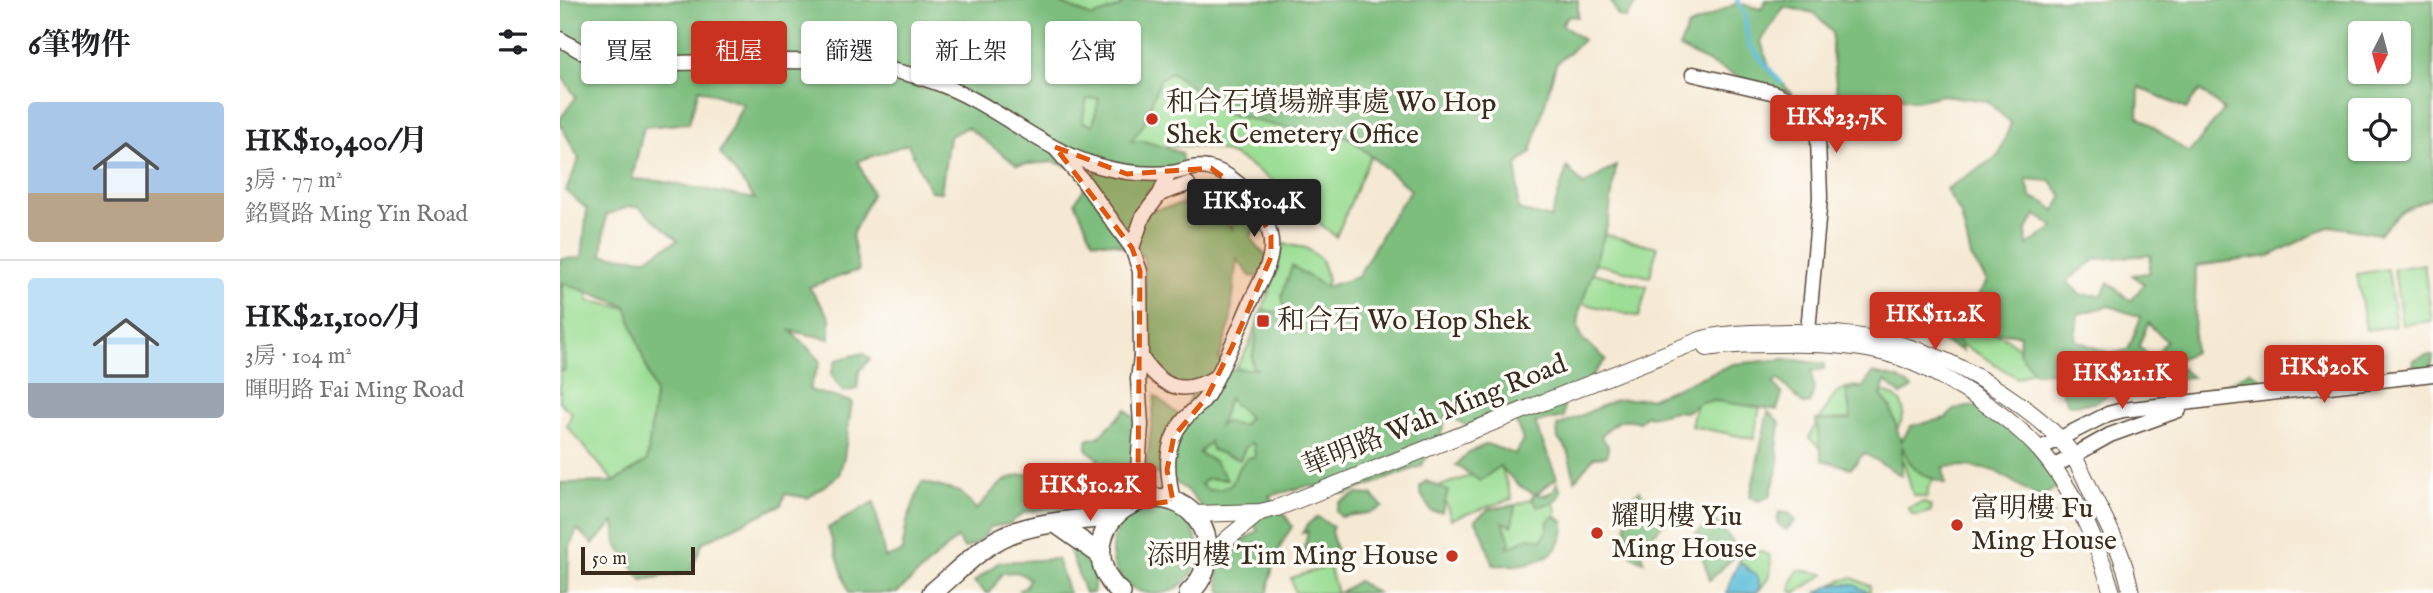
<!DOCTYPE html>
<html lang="zh-TW">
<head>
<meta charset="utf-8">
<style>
  :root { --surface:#fff; --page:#f2f2f2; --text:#202124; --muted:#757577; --line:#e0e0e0; --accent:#c8321e }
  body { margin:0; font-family:"IM FELL English","Noto Serif TC",serif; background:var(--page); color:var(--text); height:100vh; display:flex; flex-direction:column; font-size:26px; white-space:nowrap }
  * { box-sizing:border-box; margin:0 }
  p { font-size:23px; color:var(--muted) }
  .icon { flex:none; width:38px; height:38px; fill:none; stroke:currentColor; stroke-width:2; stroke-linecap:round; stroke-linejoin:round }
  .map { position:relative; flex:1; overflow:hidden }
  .sheet { display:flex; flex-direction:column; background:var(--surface); width:560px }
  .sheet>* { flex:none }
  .banner { position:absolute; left:21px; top:21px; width:665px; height:63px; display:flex; gap:14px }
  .needle { width:46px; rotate:186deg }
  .buttons { position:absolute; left:1788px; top:21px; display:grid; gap:14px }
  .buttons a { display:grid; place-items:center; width:63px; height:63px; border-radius:7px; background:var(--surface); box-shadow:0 2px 5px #0004; font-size:35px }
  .scale { position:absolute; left:21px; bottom:18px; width:114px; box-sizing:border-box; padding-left:7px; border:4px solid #3b2a1e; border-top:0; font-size:19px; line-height:24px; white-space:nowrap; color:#3b2a1e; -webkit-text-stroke:5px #fdfcf7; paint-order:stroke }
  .price { position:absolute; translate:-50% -60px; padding:0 16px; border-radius:7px; background:var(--accent); color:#fff; font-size:23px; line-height:46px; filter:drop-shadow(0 2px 4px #0008) }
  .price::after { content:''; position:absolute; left:50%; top:42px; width:21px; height:16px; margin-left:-10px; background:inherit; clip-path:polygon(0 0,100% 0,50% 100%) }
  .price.selected { background:#222; color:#fff }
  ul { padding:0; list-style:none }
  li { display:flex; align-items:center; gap:21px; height:175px; padding:0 28px }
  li+li { border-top:2px solid var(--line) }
  li span { display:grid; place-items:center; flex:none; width:196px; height:140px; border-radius:7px; color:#555 }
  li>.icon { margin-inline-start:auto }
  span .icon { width:84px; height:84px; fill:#fffc; stroke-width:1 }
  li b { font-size:30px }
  h2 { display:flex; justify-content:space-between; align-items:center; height:84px; padding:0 28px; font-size:30px }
  .tag { padding:0 24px; border-radius:7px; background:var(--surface); box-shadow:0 2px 5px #0004; font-size:24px; line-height:63px }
  .tag.selected { background:var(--accent); color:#fff }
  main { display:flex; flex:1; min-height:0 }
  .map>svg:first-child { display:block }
  .green { fill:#9cde95; stroke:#6c845a; stroke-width:2 }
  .forest { fill:#7dbd7e; stroke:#5c744e; stroke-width:2; fill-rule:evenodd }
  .water { fill:#59bcd8; stroke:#4a737b; stroke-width:2 }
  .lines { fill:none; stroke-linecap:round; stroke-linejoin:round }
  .stream { stroke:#59bcd8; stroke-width:4.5 }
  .minor-casing { stroke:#574739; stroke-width:17 }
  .tertiary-casing { stroke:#574739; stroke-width:18 }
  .secondary-casing { stroke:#574739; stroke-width:22 }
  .minor { stroke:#fff; stroke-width:14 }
  .tertiary { stroke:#fff; stroke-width:16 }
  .secondary { stroke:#fff; stroke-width:19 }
  .marked { fill:#df570d; fill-opacity:0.2; stroke:#df570d; stroke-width:5; stroke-dasharray:14 9; stroke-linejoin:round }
  .poi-dot { fill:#c8321e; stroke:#fdfcf7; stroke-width:2.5 }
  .labels { text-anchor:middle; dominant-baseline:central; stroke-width:7; stroke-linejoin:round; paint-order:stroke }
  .poi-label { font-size:28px; fill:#3b2a1e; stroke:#fdfcf7; text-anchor:start }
  .street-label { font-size:28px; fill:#3b2a1e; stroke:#fdfcf7 }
</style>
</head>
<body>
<main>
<section class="sheet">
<h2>6筆物件<svg class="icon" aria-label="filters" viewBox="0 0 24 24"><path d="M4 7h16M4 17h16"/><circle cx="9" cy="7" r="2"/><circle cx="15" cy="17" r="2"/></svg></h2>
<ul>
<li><span style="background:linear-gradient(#a9c7e8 65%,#b9a48a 0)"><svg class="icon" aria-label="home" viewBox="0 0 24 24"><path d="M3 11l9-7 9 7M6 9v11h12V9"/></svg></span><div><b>HK$10,400/月</b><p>3房 · 77 m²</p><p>銘賢路 Ming Yin Road</p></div></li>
<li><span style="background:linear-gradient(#bfe0f5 75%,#9aa5b1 0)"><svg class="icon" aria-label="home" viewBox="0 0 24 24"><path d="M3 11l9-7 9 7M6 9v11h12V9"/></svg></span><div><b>HK$21,100/月</b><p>3房 · 104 m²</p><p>暉明路 Fai Ming Road</p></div></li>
</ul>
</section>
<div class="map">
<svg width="1873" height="593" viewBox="0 0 1873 593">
  <rect width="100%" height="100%" fill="#fdfcf7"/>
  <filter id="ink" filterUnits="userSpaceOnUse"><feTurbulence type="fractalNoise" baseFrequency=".0143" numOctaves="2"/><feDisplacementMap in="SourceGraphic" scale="14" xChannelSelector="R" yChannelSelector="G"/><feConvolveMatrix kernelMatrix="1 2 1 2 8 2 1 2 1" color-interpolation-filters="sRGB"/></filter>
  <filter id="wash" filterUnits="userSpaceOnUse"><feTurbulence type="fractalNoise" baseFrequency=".00686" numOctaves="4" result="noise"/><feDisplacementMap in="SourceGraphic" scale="28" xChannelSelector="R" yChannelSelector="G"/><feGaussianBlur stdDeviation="1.57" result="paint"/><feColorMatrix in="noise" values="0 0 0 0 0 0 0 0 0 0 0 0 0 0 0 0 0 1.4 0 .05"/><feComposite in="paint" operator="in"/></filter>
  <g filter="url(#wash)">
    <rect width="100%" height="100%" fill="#f6e9d4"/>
    <g class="green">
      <path d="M 0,0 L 884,0 L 872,11 L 776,237 C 747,213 699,164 665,152 C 639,142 606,147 579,148 Z"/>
      <path d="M 1039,233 L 1097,247 L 1090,277 L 1032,263 Z"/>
      <path d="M 723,244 L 746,248 L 761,259 L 768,280 L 737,357 L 744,486 L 639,492 L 631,460 L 661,394 L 689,345 L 717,270 Z"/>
      <path d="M 1864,264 L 1872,321 L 1842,325 L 1834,269 Z"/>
      <path d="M 1828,269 L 1836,326 L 1806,330 L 1797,274 Z"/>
      <path d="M 1029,272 L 1087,287 L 1079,317 L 1021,303 Z"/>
      <path d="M 0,275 L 29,278 L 28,301 L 68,308 L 95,394 L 87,461 L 54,482 L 7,426 L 12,413 L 0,402 Z"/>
      <path d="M 1368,312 L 1446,338 L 1484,366 L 1457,378 C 1433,364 1397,336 1369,335 Z"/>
      <path d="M 1295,386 C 1308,389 1328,391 1337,399 C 1356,415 1328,442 1313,450 C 1302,456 1289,459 1277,462 L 1249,438 C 1253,427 1257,423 1263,414 C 1275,396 1271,390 1295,386 Z"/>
      <path d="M 1138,393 L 1200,406 L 1194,439 L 1131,426 Z"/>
      <path d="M 1364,429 L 1374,479 L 1368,488 L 1367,498 L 1353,495 L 1339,445 Z"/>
      <path d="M 941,466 L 952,499 L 891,519 L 880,486 Z"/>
      <path d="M 989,493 L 997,511 L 982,540 L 947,551 L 933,513 Z"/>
      <path d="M 1363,502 L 1371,506 L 1371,511 L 1360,515 L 1353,515 L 1348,508 Z"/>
      <path d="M 1182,551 L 1199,551 L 1209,555 C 1214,571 1210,577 1200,589 L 1198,577 L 1178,559 Z"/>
      <path d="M 769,566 L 777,593 L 735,593 L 731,578 Z"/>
      <path d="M 1238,570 L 1265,574 L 1235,593 L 1231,591 L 1231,584 Z"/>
      <path d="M 1293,578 L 1310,586 L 1310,593 L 1290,584 L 1271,585 L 1282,580 Z"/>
    </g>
    <g class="forest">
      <path d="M 0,0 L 494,0 L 532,17 L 557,8 L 568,0 L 1018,0 L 1018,17 L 1008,16 L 1002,24 L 1023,40 L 996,64 L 971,152 L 957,165 L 958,210 L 991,218 L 1007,167 L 1023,185 L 1056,166 L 1048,223 L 1020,310 L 1018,326 L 1022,339 L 1046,359 L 1024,385 L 1004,393 L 1004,417 L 975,423 L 997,478 L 976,494 L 986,496 L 994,490 L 997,483 L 1001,491 C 996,503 990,505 978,506 L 971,499 L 975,494 L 958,485 L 940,466 L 920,481 L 896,465 L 909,452 L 927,444 L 955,454 L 963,440 L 952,412 L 913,430 L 887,414 L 880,437 L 861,466 L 786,494 L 748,486 L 709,496 L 726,516 L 732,527 C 717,548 711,568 708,593 L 662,593 C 648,558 673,547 698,531 L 688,516 L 644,511 C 628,487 612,478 586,470 L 595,396 L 621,417 L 634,389 L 601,381 L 587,354 L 584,257 L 555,243 L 533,241 L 515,202 L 545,157 L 535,153 L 524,171 L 493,162 L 457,165 L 407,127 L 389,137 L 381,192 L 370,191 L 348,144 L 298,161 L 312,194 L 292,235 L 299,270 L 249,287 L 270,318 L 270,339 L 231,331 L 254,354 L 260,362 L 249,390 L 292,402 L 284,457 L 279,475 L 248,498 L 225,494 L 221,505 L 143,542 L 130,572 L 82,580 L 56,544 L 54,522 L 33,544 L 17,529 L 9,549 L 8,593 L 0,593 L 0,483 L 54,482 L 87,461 L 95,394 L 66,306 L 3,283 L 5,370 L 0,372 L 0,259 L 22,258 L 27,209 L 6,191 L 19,159 L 0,123 L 0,119 L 16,97 L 0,74 ZM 611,72 L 667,113 L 716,126 L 773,133 L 790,138 L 851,190 L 829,221 L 798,277 L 766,287 L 732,266 L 722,295 L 725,313 L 702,310 C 694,324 697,322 696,337 C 694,348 692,353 692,366 L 697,369 L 671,369 L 659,359 L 670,324 L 677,259 L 690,276 L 710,278 L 712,260 L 699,249 L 691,238 L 696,220 C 681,193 680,188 647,186 L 669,204 L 672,229 L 644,200 L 587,211 L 587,192 L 608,182 L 622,172 L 622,153 L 584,141 L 571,141 L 584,124 L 600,79 ZM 139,89 L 183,104 L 160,153 L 195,199 L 99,181 L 72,179 L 84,127 L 129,123 ZM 712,94 L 711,114 L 693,111 L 693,103 ZM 539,98 L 533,125 L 522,122 L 527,99 ZM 68,207 L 79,207 L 118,240 L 85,259 L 42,255 L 46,215 ZM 669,398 C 675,407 683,409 689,418 L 681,426 L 665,422 L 659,426 ZM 650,442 L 652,450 L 680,460 L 685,448 L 691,443 L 694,445 L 695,458 L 688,457 L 678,469 L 672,484 L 661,489 L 648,490 L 641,484 L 646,479 L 667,479 L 655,462 L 639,453 Z"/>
      <path d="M 1050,0 L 1078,0 L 1066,18 L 1058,16 Z"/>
      <path d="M 1206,0 L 1873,0 L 1873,197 L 1842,211 L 1819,234 L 1770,226 L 1710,256 L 1636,266 L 1634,352 L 1613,362 L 1632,377 L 1584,382 L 1560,388 L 1534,403 L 1509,405 L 1492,372 L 1475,373 L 1459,353 L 1460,335 L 1394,328 L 1403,351 L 1369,335 L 1373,323 L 1410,308 L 1427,281 L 1411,257 L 1401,215 L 1386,189 L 1438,156 L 1451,123 L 1427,101 L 1382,95 L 1357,101 L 1327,95 L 1315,130 L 1305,137 L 1281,124 L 1272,51 L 1272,32 L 1254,13 L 1224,7 L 1201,41 L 1210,69 L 1231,93 L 1179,77 L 1119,48 L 1128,27 L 1177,3 L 1201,9 ZM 1801,33 L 1839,33 L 1839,72 L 1801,72 ZM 1579,87 L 1626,109 L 1640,90 L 1664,110 L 1629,153 L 1578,116 ZM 1801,110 L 1839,110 L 1839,149 L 1801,149 ZM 1466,179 L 1490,181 L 1503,196 L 1495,211 L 1486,203 L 1471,197 ZM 1476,215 L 1494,227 L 1467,246 L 1466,231 ZM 1591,255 L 1589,273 L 1572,275 L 1584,284 L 1572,300 L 1568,299 L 1548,282 L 1542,295 L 1520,295 L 1507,281 L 1536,259 ZM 1549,306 L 1581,317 L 1568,350 L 1551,354 L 1515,340 L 1518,314 ZM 1588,323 L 1606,341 L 1592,360 L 1579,346 Z"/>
      <path d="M 303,353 L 310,359 L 299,371 L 297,389 L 283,392 L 271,374 L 276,360 Z"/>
      <path d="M 1866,355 L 1873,355 L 1871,368 L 1854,369 L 1853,360 Z"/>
      <path d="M 1226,359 L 1264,364 L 1264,369 L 1251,371 L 1254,389 L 1250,403 L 1243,404 L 1218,379 L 1214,384 L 1222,394 L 1217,410 L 1155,401 L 1141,402 L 1126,412 L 1115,411 L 1090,417 L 1086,415 L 1079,422 C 1061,416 1054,422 1041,436 L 1048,446 L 1047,456 L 1034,457 L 1015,480 L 1007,449 L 998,439 L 997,426 L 1055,400 L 1092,398 L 1173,364 Z"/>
      <path d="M 1730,367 C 1745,372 1757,372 1772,370 L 1773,378 C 1754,386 1742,384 1726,373 Z"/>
      <path d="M 1690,371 L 1704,381 C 1687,393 1671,394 1651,392 L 1649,388 L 1673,381 Z"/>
      <path d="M 1313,373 L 1339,379 L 1352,388 L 1341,395 L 1325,381 L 1321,395 L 1330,406 L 1341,442 L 1351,426 L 1386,418 L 1395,409 L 1415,406 L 1448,430 L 1474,438 L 1500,485 L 1480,498 L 1435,471 L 1406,466 L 1383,467 L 1385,484 C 1359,473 1352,473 1342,446 L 1342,476 L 1304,453 L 1291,468 L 1262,460 L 1256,420 L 1291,419 L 1286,390 L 1303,387 Z"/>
      <path d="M 566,409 L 574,418 L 586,421 L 559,512 L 522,512 L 491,508 L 465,512 L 449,524 L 430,527 C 424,538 416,546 404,548 L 397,538 L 337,593 L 289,593 L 268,528 L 314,502 L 325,558 L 342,552 L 347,521 L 362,482 L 400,492 L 417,510 C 438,483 447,473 482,473 C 495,472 507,470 521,473 L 539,459 L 527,450 L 527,440 L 540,436 Z"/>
      <path d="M 1208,412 L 1220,422 L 1217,448 L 1219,463 L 1210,496 L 1199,501 L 1190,497 Z"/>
      <path d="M 866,481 L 888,491 L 882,512 L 871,511 L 861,494 L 860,487 Z"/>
      <path d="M 1080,491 L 1087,504 L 1089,513 L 1098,515 L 1105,522 L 1081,548 L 1084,561 L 1072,556 L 1066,524 L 1071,513 L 1072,496 Z"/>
      <path d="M 797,494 L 812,495 L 823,507 C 808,516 798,513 781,517 L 776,511 L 780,502 Z"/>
      <path d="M 1476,500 L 1493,514 L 1485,524 L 1468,527 L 1451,513 Z"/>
      <path d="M 955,505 L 952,526 L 943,522 L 950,541 L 947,548 L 970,537 L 982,540 L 987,531 L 988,520 L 995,516 L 1004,522 C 1005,562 965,567 933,565 L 922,532 L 915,520 L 929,509 Z"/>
      <circle cx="595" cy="551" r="43"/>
      <path d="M 1219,512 L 1229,513 L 1236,521 L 1226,530 L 1217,523 Z"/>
      <path d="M 758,517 L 773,527 L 771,531 L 777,553 L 757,561 L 751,559 L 741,565 L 748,531 L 742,533 L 749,523 Z"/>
      <path d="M 1156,521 L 1180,551 L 1150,580 L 1140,550 L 1142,537 L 1136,533 Z"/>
      <path d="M 510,541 C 528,555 538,569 533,593 L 525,593 L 510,551 Z"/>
      <path d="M 497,559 L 509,593 L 461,593 L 459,590 L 466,587 L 469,578 L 457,572 L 442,573 L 430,593 L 426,593 L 414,582 L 439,562 Z"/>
      <path d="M 798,581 L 817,593 L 779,593 Z"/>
    </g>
    <g class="water">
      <path d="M 1179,562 L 1198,577 L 1200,589 L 1196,593 L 1167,593 L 1171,579 Z"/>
      <path d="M 1282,584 L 1295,585 L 1308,593 L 1257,593 L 1269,586 Z"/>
    </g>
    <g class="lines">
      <path class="stream" d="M 1177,0 L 1185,14 L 1188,43 L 1221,83"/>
    </g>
  </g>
  <g filter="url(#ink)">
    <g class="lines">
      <defs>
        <g id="minor">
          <path d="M 0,39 L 22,52 L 55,62 C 161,68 272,46 374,82 C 433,102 479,149 539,166 C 563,173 586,175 611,173 C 624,171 635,165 648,168 C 680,174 714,217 711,250 C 710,266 699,284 692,299 C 678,331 665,364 648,394 C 642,405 630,412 623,421 C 603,446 607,473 613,501"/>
          <path d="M 1133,74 L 1211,92 L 1228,99 L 1253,121 L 1258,138 L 1260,198 L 1247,342"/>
          <path d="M 496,149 L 524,182 L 572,248"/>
          <path d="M 600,194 L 628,184"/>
          <path d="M 581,357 C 602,389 623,396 656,377"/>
          <path d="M 1479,449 L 1548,414 L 1563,410 L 1873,374"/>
          <path d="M 1493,467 L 1550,435 L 1619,410"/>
          <path d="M 564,508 L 578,470 L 581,425 L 578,379 L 581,357 L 580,271 L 572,248 L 583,216 L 600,194 L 609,173"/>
        </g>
        <g id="tertiary">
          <path d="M 1147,348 C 1170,344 1192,344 1215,344 C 1252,343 1291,344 1326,353 C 1377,367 1456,418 1488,460 C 1518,499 1539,546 1552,593"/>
          <path d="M 633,514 L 700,512 L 717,508 L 1143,339 C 1171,332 1199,333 1228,332 C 1319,332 1382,349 1456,402 C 1473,414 1491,428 1504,444 C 1518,460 1526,481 1535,500 C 1551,530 1565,559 1571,593"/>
          <path d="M 647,565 L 666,540 L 700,512"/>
        </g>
        <g id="secondary">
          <path d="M 497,524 L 541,555"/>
          <path d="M 372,593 C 394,575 416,551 441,538 C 474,521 517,521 554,516"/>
          <path d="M 561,593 C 546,580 537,561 542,541 C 548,510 583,491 613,501 C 652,515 659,567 629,593"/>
        </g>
      </defs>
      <use href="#minor" class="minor-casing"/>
      <use href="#tertiary" class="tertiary-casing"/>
      <use href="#secondary" class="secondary-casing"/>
      <use href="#minor" class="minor"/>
      <use href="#tertiary" class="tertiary"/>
      <use href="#secondary" class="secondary"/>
    </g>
  </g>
  <path class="marked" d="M 495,147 L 567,174 L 651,168 L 691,198 L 711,236 L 711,257 L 672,347 L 647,397 L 614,436 L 607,470 L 613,501 L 564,508 L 578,470 L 580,271 L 572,248 Z"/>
  <g class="poi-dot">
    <circle cx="592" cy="119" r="7"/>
    <rect x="696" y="314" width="14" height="14" rx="3.5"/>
    <circle cx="1397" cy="525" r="7"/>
    <circle cx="1037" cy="533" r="7"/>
    <circle cx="892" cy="556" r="7"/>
  </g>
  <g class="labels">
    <g class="poi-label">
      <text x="606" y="103">和合石墳場辦事處 Wo Hop<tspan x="606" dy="32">Shek Cemetery Office</tspan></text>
      <text x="717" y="321">和合石 Wo Hop Shek</text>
      <text x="1411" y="509">富明樓 Fu<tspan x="1411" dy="32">Ming House</tspan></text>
      <text x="1051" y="517">耀明樓 Yiu<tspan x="1051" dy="32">Ming House</tspan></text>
      <text x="878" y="556" text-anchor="end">添明樓 Tim Ming House</text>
    </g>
    <g class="street-label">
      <text transform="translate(875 416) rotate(-22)">華明路 Wah Ming Road</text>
    </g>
  </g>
</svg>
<div class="buttons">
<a><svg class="needle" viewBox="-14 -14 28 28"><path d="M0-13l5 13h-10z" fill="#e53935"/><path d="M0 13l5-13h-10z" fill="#757577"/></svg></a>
<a><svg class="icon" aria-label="locate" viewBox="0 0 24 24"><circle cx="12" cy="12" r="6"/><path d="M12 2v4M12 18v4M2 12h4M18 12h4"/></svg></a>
</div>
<div class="scale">50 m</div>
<b class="price" style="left:1276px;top:155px">HK$23.7K</b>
<b class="price selected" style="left:694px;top:239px">HK$10.4K</b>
<b class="price" style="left:1375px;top:352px">HK$11.2K</b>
<b class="price" style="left:1764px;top:405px">HK$20K</b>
<b class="price" style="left:1562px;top:411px">HK$21.1K</b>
<b class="price" style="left:530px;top:523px">HK$10.2K</b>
<div class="banner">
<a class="tag">買屋</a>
<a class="tag selected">租屋</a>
<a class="tag">篩選</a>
<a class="tag">新上架</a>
<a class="tag">公寓</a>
</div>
</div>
</main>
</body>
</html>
